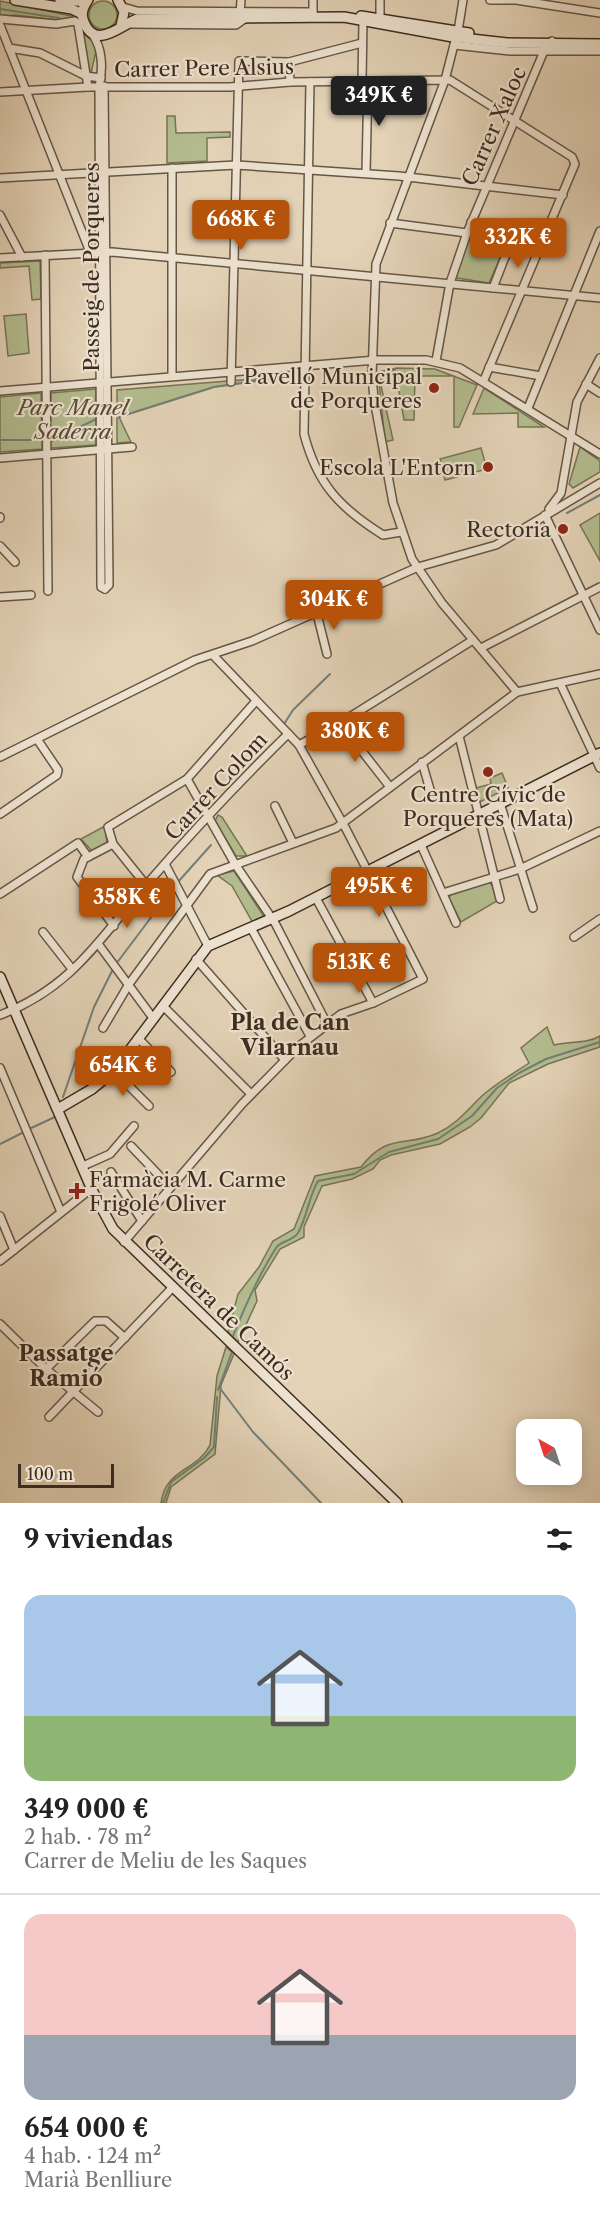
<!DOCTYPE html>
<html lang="es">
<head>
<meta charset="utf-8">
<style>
  :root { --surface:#fff; --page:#f6f6f6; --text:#222; --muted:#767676; --line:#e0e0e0; --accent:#b45309 }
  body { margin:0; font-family:"Libre Caslon Text",serif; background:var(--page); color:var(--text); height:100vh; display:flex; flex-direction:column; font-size:22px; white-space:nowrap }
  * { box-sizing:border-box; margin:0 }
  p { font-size:20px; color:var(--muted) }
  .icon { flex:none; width:33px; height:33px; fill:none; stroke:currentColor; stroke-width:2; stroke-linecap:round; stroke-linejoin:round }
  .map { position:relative; height:1503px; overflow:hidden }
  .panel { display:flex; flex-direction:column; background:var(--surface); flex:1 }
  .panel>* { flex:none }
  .needle { width:39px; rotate:321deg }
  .buttons { position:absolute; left:516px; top:1419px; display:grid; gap:12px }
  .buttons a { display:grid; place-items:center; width:66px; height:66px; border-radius:12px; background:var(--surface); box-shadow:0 3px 15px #0003; font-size:30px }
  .scale { position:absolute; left:18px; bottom:15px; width:96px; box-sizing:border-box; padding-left:6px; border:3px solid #3d2c1f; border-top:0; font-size:16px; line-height:21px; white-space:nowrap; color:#3d2c1f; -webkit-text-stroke:4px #ede2d0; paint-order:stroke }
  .price { position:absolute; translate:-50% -51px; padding:0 14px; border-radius:6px; background:var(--accent); color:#fff; font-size:20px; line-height:39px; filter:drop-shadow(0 2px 3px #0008) }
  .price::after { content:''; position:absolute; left:50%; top:36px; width:18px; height:14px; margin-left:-9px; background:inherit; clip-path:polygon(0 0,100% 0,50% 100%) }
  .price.current { background:#222; color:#fff }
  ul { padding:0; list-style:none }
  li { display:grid; align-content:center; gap:12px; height:318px; padding:0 24px }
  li+li { border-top:2px solid var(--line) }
  li span { display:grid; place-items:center; height:186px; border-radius:18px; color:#555 }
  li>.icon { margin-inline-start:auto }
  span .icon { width:108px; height:108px; fill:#fffc; stroke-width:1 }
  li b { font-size:26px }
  h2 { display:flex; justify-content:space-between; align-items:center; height:72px; padding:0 24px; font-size:26px }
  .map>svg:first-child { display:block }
  .green { fill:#b3bc8e; stroke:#787456; stroke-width:1.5 }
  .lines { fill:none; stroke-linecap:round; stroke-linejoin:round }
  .stream { stroke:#737f79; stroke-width:2 }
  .street-casing { stroke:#665645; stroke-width:10 }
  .secondary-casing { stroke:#3d2c1f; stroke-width:12 }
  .street { stroke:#ede2d0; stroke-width:7 }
  .secondary { stroke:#ede2d0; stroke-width:9 }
  .poi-dot { fill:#8f2418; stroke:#ede2d0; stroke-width:2 }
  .labels { text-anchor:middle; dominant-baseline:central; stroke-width:4.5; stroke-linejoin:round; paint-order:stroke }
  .street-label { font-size:21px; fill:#3d2c1f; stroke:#ede2d0 }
  .poi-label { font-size:21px; fill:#3d2c1f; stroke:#ede2d0; text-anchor:end }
  .park-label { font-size:21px; font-style:italic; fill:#554935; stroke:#ede2d0 }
  .neighbourhood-label { font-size:22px; font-weight:bold; fill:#3d2c1f; stroke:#ede2d0 }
</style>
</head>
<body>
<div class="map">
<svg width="600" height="1503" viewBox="0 0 600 1503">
  <rect width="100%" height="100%" fill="#e3d2b6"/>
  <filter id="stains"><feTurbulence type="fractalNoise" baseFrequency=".00333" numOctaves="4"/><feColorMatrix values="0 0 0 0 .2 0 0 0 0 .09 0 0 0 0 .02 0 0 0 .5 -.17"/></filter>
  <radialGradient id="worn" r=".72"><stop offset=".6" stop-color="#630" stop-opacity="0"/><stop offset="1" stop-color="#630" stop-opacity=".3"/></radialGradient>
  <g class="green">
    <path d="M 0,1 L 76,17 L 97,47 L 91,73 L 89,74 L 81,22 L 57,22 L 57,20 L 15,15 L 0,17 Z"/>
    <circle cx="103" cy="15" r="14"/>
    <path d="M 175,116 L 176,133 L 230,132 L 230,137 L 207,138 L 207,161 L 167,163 L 167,116 Z"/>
    <path d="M 476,227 L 508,240 L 489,283 L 457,278 L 456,275 L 473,228 Z"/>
    <path d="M 40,261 L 41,299 L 32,300 L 29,266 L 0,268 L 0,263 Z"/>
    <path d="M 26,314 L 29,353 L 8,356 L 4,316 Z"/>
    <path d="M 397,368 L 435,369 L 477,385 L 459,427 L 454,427 L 454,376 L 415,376 L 414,420 L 404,420 L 395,369 L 380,381 L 393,440 L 385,442 L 378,372 Z"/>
    <path d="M 278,377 L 214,387 L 119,417 L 131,442 L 117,443 L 117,390 Z"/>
    <path d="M 484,388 L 544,427 L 518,427 L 518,413 L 473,414 Z"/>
    <path d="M 96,389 L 96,445 L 50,448 L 51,393 Z"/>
    <path d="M 41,393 L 42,449 L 0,452 L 0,397 Z"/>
    <path d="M 580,447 L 600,461 L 600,472 L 573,488 L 569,484 Z"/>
    <path d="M 481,448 L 487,469 L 445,480 L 440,459 Z"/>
    <path d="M 600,513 L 600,561 L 580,525 Z"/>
    <path d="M 502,773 L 508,788 L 480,802 L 476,788 L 491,784 L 490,778 Z"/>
    <path d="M 218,815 L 222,817 L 247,856 L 236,856 L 215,821 Z"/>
    <path d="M 105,826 L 107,844 L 92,851 L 81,839 Z"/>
    <path d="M 234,871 L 263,915 L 262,919 L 253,923 L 232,886 L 217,875 Z"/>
    <path d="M 489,882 L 492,885 L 497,901 L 461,922 L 449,898 L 451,894 Z"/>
    <path d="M 547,1027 L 554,1045 C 568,1041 587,1044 600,1036 L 600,1047 L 548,1064 L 509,1083 L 481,1118 L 470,1127 L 440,1144 L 391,1155 L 380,1160 L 373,1169 L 352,1179 L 322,1186 L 304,1227 L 304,1237 L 280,1249 L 255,1290 L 257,1301 L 238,1342 L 228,1332 L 238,1294 L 259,1267 L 273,1241 L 294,1229 L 315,1176 L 361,1167 C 388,1132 404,1148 438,1133 C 457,1124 468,1109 483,1095 C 497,1083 514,1073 529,1063 L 521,1048 Z"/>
    <path d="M 226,1347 L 234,1354 L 221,1385 L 215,1454 L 171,1487 L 166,1503 L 161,1503 C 165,1469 197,1471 210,1445 L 217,1376 Z"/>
  </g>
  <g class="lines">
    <g class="stream">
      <path d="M 0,9 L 59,18"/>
      <path d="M 119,417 L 214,387 L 302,375"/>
      <path d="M 0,440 L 42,440"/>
      <path d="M 52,441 L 96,419"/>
      <path d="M 567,513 L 600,495"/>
      <path d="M 284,724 L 293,710 L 330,674"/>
      <path d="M 178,882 L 211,845"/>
      <path d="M 116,964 L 174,887"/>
      <path d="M 63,1097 L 94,1007 L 113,969"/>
      <path d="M 29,1129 L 55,1117"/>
      <path d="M 0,1144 L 24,1132"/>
      <path d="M 233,1336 C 245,1306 258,1276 276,1248 C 280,1241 293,1241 298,1233 C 307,1217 309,1196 318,1181 L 354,1174 L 389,1152 L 438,1139 L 472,1116 L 497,1088 L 519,1073 L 546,1059 L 600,1042"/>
      <path d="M 219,1387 L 253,1432 L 321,1503"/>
      <path d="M 218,1390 L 232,1352"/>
      <path d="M 163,1503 L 171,1482 L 204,1458 L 214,1447 L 217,1397"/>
    </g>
    <defs>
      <g id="street">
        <path d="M 59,0 L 86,3"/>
        <path d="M 490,0 L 516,0 L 600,13"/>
        <path d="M 123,7 L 137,11 L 313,12"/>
        <path d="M 240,15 L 241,0"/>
        <path d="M 313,15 L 313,0"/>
        <path d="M 380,17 L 380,0"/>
        <path d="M 0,19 L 56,24 L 75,21 L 78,24 L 88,87"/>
        <path d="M 128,24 L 236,25 L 246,18"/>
        <path d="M 0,25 L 90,252"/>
        <path d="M 92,34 C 103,48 103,70 99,87 L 101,587 L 105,589"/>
        <path d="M 454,34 L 458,31 L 463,0"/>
        <path d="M 459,35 L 456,37 L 445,80 L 376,264 L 372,376 L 374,399 L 393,503 L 412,559 L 442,603 L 517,692"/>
        <path d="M 454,45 L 510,51 L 600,51"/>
        <path d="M 9,48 L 40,53 L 86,76 L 101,78"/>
        <path d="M 289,62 L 290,82"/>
        <path d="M 362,81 L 363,21"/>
        <path d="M 310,82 L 304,434 C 317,484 340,508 383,535 L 401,532"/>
        <path d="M 104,86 L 109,585 L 105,589"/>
        <path d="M 0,92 L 88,87 L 230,87 L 290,82 L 450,80 L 572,157 L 575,164 L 484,380"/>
        <path d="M 172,168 L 172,376"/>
        <path d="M 366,173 L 368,81"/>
        <path d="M 0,178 L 236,165 L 399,176 L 563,195"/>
        <path d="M 0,215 L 22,257"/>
        <path d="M 471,222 L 512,239 L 493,288"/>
        <path d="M 390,223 L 467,233"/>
        <path d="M 45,255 L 48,591"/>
        <path d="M 0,258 L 112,252 L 600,298"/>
        <path d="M 436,361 L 450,283 L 467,233 L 547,44 L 552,41"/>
        <path d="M 489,367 L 541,376"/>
        <path d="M 231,382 L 239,61 L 289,62 L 362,43"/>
        <path d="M 586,384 L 600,393"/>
        <path d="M 0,391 L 376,360 L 426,360 L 460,368 L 600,454"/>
        <path d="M 528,408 L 600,231"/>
        <path d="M 0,458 L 132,447"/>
        <path d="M 549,509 L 561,493 L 577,402 L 600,358"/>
        <path d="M 545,515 L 600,630"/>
        <path d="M 0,518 L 0,517"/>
        <path d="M 0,546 L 15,562"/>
        <path d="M 0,597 L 31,595"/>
        <path d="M 317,614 L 327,654"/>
        <path d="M 481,648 L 600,587"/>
        <path d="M 560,683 L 600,768"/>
        <path d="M 340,723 L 390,787"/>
        <path d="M 459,736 L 500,899"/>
        <path d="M 299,745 L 340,723 L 473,640"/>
        <path d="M 0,757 L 195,660 L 252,641 L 418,567 L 496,545 L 600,483"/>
        <path d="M 422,762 L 431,793"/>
        <path d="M 187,779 L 235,864 L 275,923 L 327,1024"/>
        <path d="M 500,803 L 533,908"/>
        <path d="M 275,806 L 293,843"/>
        <path d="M 0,814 L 57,775 L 58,770 L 37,739"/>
        <path d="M 113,844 L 84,859 L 77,877 L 114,926"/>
        <path d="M 421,845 L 456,923"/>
        <path d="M 165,864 L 208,946"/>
        <path d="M 146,885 L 113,844 L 108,827 L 187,779 L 256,701"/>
        <path d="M 443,893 L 520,869 L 600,831"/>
        <path d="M 0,894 L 78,843 L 88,857"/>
        <path d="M 316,898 L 373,1003"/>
        <path d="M 251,928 L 310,1036"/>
        <path d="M 43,932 L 72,969"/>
        <path d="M 574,937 L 600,919"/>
        <path d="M 99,945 L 153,1018"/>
        <path d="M 196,959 L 285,1060"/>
        <path d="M 163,1006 L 251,1094"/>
        <path d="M 0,1015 C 72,988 100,938 147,884 C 192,832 239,782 288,734"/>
        <path d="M 103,1028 L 129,984 L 210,874 L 336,828 L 517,692 L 600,674"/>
        <path d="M 138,1038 L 171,1072"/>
        <path d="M 0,1068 L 61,1212"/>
        <path d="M 114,1071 L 149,1106"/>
        <path d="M 131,1146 L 170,1187"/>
        <path d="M 83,1166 L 110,1154 L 134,1126"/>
        <path d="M 111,1172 L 142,1221"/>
        <path d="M 0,1216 L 14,1250"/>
        <path d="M 124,1242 L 242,1104 L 298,1047 L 341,1014 L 373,1003 L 423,979 L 346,829 L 299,745 L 213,655"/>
        <path d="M 0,1261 L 92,1188"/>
        <path d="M 0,1324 L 46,1369 L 98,1412"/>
        <path d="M 46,1369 L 95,1321 L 106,1321 L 125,1338"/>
        <path d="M 49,1417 L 173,1287"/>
      </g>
      <g id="secondary">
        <path d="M 15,0 L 72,9 L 82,14"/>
        <path d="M 88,0 C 83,7 80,14 84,22 C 95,51 121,25 137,19 L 344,17 L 453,37 L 507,43 L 600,44"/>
        <path d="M 118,0 L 124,12 L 121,26"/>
        <path d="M 361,16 L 469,33"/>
        <path d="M 0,977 L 93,1192 L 113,1229 L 397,1503"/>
        <path d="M 58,1109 L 92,1089 L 114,1071 L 208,946 L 289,911 L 600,753"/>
      </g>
    </defs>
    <use href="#street" class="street-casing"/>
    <use href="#secondary" class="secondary-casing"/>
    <use href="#street" class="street"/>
    <use href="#secondary" class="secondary"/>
  </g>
  <g class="poi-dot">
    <circle cx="434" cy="388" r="6"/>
    <circle cx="488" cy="467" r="6"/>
    <circle cx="563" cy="529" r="6"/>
    <circle cx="488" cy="772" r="6"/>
    <path d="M74 1182h6v6h6v6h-6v6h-6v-6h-6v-6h6z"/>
  </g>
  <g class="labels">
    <g class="street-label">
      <text transform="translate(204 68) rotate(-1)">Carrer Pere Alsius</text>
      <text transform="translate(494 126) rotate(-66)">Carrer Xaloc</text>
      <text transform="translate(91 267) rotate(-90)">Passeig de Porqueres</text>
      <text transform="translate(216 786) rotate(-47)">Carrer Colom</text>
      <text transform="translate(219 1307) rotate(44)">Carretera de Camós</text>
    </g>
    <g class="poi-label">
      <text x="422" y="376">Pavelló Municipal<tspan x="422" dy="24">de Porqueres</tspan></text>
      <text x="476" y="467">Escola L'Entorn</text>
      <text x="551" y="529">Rectoria</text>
      <text x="488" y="794" text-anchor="middle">Centre Cívic de<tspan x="488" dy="24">Porqueres (Mata)</tspan></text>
      <text x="89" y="1179" text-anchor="start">Farmàcia M. Carme<tspan x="89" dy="24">Frigolé Oliver</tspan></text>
    </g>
    <g class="park-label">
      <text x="73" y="407">Parc Manel<tspan x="73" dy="24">Saderra</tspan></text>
    </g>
    <g class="neighbourhood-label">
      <text x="290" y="1022">Pla de Can<tspan x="290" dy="25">Vilarnau</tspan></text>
      <text x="66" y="1353">Passatge<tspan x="66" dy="25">Ramió</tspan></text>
    </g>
  </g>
  <rect width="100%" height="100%" filter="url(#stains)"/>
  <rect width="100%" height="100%" fill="url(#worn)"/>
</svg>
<div class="buttons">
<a><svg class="needle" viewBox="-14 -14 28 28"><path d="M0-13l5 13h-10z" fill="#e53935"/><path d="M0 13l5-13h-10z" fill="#767676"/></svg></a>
</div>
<div class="scale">100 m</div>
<b class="price current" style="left:379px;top:127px">349K €</b>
<b class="price" style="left:241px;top:251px">668K €</b>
<b class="price" style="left:518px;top:269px">332K €</b>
<b class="price" style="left:334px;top:631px">304K €</b>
<b class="price" style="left:355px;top:763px">380K €</b>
<b class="price" style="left:379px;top:918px">495K €</b>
<b class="price" style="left:127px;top:929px">358K €</b>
<b class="price" style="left:359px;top:994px">513K €</b>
<b class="price" style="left:123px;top:1097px">654K €</b>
</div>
<section class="panel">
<h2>9 viviendas<svg class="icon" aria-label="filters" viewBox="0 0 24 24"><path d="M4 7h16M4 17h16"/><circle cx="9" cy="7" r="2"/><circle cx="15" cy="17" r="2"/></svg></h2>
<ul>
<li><span style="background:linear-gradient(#a9c7e8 65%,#8fb573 0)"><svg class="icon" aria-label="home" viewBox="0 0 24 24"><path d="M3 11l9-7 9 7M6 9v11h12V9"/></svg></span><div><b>349 000 €</b><p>2 hab. · 78 m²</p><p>Carrer de Meliu de les Saques</p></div></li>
<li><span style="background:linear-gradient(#f6c9c9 65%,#9aa5b1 0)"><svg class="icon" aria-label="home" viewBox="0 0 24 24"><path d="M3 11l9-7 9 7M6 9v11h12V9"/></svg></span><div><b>654 000 €</b><p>4 hab. · 124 m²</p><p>Marià Benlliure</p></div></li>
</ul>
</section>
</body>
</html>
